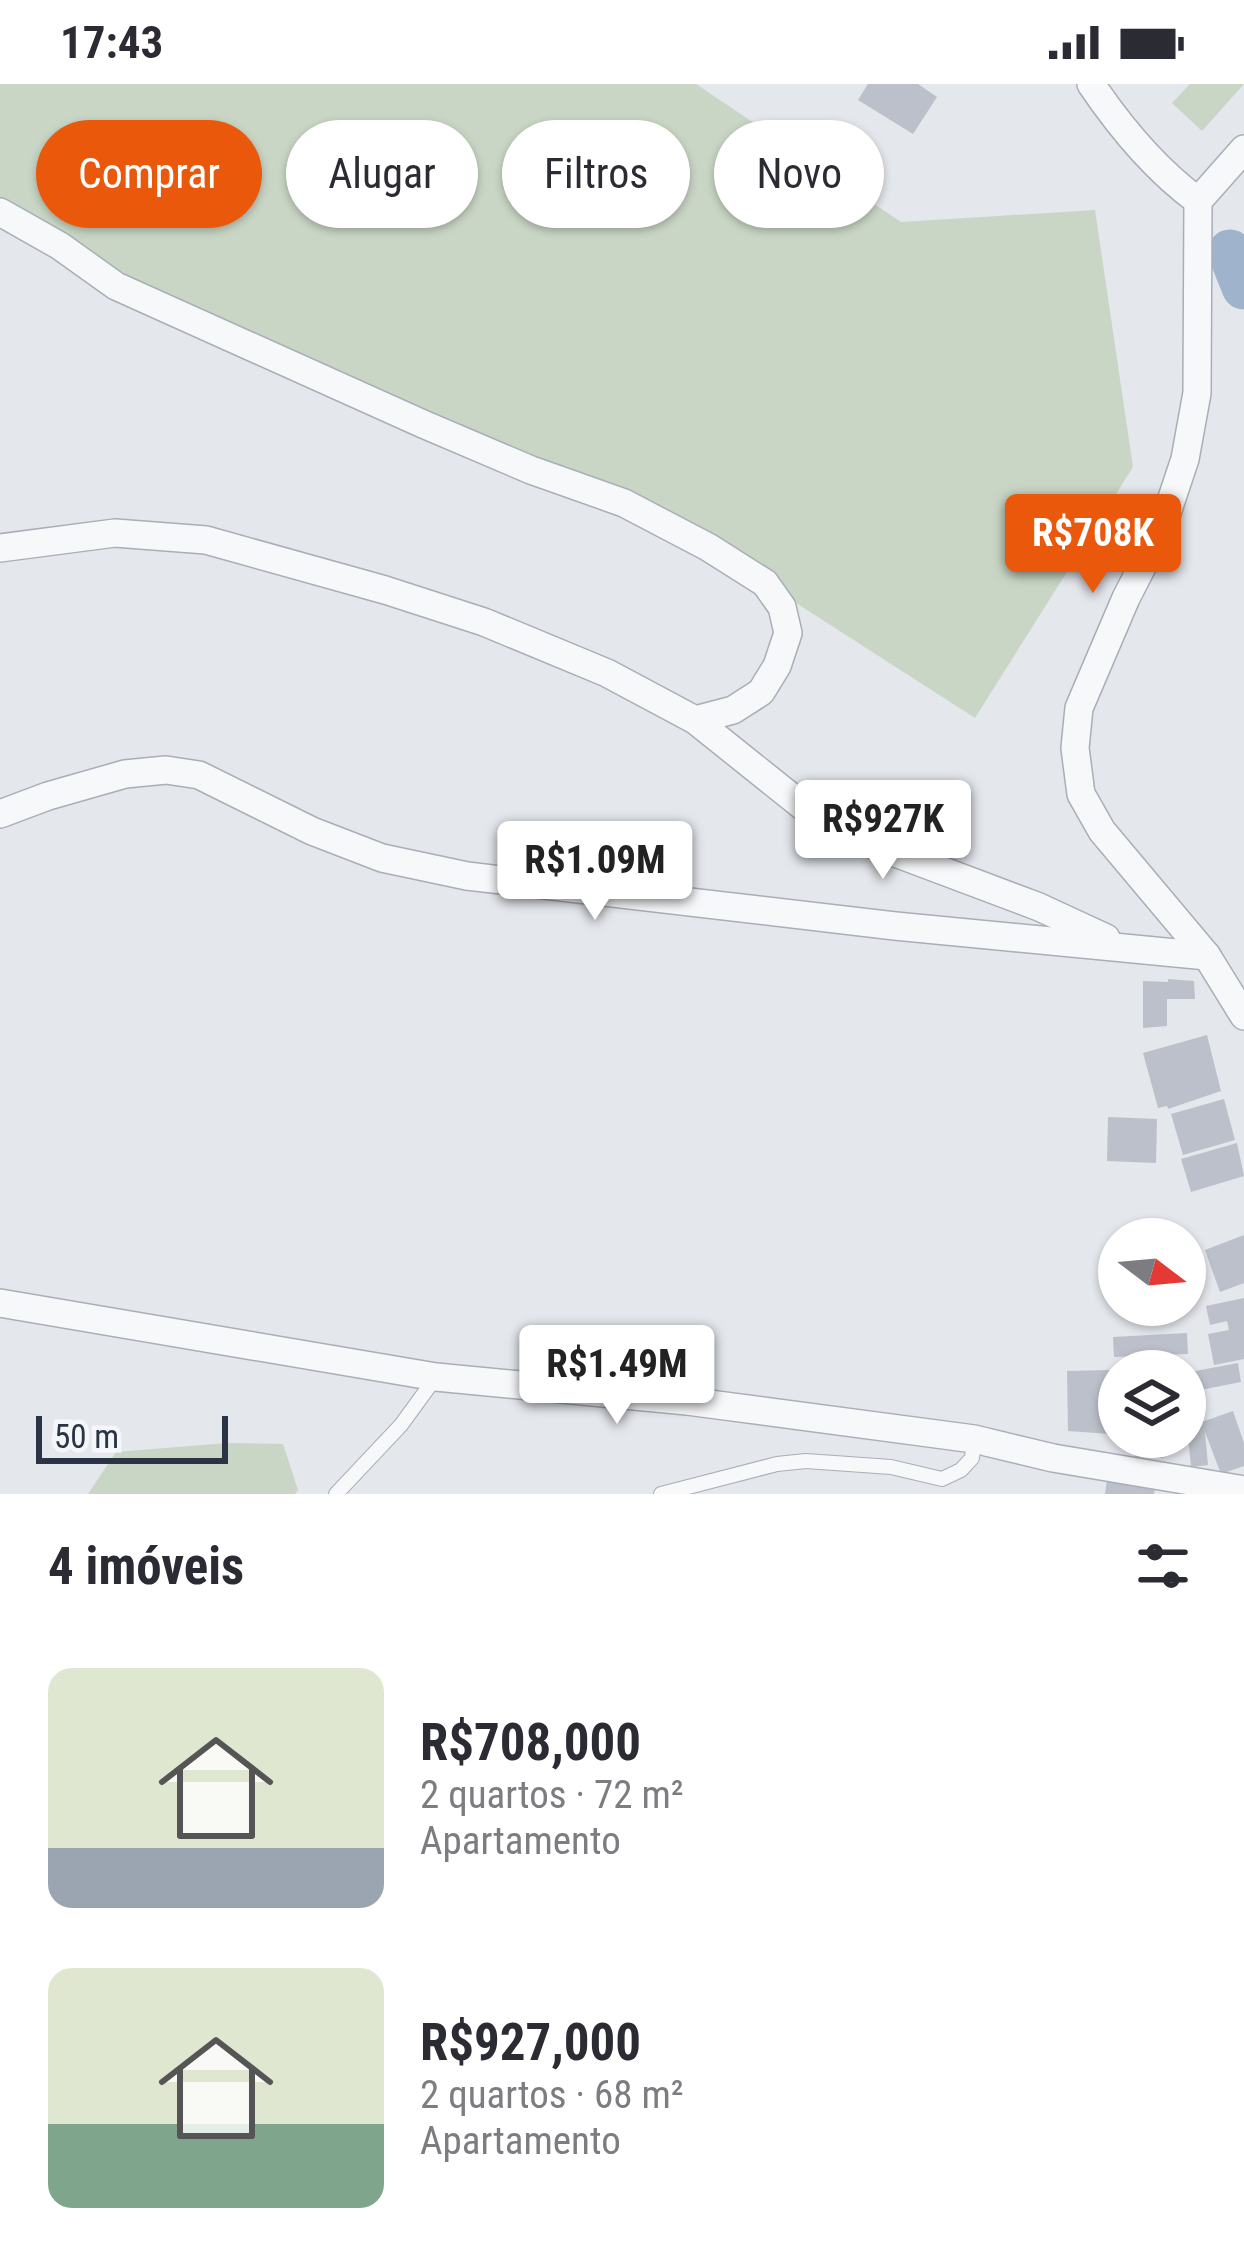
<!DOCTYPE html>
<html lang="pt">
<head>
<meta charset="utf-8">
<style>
  :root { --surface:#fff; --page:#f2f2f3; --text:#2b2b33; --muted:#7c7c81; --accent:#ea580c }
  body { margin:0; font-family:"Roboto Condensed",sans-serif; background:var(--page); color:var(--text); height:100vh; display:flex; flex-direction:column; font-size:45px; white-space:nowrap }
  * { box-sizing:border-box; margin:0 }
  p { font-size:39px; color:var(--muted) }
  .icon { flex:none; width:66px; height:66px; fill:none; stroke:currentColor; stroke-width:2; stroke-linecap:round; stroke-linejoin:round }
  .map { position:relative; height:1410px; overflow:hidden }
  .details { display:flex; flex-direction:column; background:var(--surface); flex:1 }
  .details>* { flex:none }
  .top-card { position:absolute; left:36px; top:36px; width:1173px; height:108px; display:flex; gap:24px }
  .needle { width:78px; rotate:106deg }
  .controls { position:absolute; left:1098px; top:1134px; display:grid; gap:24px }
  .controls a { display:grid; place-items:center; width:108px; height:108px; border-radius:50%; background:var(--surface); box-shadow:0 3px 9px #0004; font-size:60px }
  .scale { position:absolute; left:36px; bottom:30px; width:192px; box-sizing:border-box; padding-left:12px; border:6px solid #2b3445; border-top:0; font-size:33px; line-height:42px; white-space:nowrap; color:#2b3445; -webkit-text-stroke:9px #f4f6f9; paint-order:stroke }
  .price { position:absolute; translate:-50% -102px; padding:0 27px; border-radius:12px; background:#fff; color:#222; font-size:39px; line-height:78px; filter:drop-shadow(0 3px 6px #0008) }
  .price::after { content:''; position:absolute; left:50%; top:72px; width:36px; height:27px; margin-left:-18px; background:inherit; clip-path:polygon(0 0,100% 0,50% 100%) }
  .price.selected { background:var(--accent); color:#fff }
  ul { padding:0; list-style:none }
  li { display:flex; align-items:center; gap:36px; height:300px; padding:0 48px }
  li span { display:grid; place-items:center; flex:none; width:336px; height:240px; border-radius:24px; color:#555 }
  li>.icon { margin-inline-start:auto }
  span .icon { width:144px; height:144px; fill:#fffc; stroke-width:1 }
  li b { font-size:51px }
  h2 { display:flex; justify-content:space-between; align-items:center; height:144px; padding:0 48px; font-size:51px }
  .tag { padding:0 42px; border-radius:54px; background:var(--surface); box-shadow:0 3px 9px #0004; font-size:42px; line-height:108px }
  .tag.selected { background:var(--accent); color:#fff }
  .status { display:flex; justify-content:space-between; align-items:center; height:84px; padding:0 60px; background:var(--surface); direction:ltr }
  .status svg { height:33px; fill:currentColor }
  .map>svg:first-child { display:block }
  .green { fill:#c9d6c5 }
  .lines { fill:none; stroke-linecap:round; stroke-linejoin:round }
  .stream { stroke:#9fb4cc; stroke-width:8 }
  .river { stroke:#9fb4cc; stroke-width:45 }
  .building { fill:#bbc0ca }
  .lane-casing { stroke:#a9aeb7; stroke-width:16 }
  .street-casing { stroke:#a9aeb7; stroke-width:30 }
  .lane { stroke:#f7f8fa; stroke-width:14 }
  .street { stroke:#f7f8fa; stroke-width:27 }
</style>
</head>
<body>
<div class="status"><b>17:43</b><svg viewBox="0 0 49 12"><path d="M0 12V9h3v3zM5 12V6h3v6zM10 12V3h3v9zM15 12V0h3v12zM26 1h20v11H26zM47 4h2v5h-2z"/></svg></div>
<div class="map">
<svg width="1244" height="1410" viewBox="0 0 1244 1410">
  <rect width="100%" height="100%" fill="#e4e7ec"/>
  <g class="green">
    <path d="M 0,0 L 696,0 L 901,138 L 1095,126 L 1133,383 L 975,634 L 765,499 L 423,340 L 0,130 Z"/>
    <path d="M 1190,0 L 1244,0 L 1202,47 L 1172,19 Z"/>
    <path d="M 227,1359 L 283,1360 L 298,1406 L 295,1410 L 88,1410 L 116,1368 Z"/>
  </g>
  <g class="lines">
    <path class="stream" d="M 1230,168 L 1244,161"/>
    <path class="river" d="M 1230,168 L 1244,203"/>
  </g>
  <g class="building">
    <path d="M 868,0 L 918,0 L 937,13 L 913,50 L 858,16 Z"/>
    <path d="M 1168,895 L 1194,897 L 1195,915 L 1167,915 L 1167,942 L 1143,944 L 1143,897 L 1168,898 Z"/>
    <path d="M 1207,951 L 1221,1007 L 1168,1025 L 1167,1022 L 1158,1024 L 1143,969 Z"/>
    <path d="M 1224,1015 L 1235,1056 L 1183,1071 L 1171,1030 Z"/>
    <path d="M 1108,1033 L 1157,1035 L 1156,1079 L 1107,1077 Z"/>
    <path d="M 1237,1059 L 1244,1092 L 1191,1108 L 1181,1075 Z"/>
    <path d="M 1244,1151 L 1244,1199 L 1220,1208 L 1205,1166 Z"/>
    <path d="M 1244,1214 L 1244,1275 L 1214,1281 L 1208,1250 L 1229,1246 L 1227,1237 L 1210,1241 L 1206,1222 Z"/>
    <path d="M 1187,1249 L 1188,1270 L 1114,1273 L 1113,1253 Z"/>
    <path d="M 1238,1279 L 1241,1298 L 1195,1307 L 1195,1330 L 1185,1333 L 1185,1289 Z"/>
    <path d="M 1109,1286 L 1110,1350 L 1068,1347 L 1067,1287 Z"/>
    <path d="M 1233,1327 L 1244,1359 L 1244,1382 L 1221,1390 L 1205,1348 L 1208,1381 L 1191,1383 L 1187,1343 L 1203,1341 L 1202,1338 Z"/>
    <path d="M 1136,1353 L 1163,1353 L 1163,1374 L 1135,1373 Z"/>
    <path d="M 1107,1396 L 1155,1404 L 1154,1410 L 1105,1410 Z"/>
  </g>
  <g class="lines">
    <defs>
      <g id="lane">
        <path d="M 336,1410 L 401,1341 L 436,1293"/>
        <path d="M 661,1410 L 777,1380 L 806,1377 L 891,1383 L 942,1395 L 961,1386 L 972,1374 L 974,1355"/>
      </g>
      <g id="street">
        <path d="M 1091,0 C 1120,43 1156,86 1198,117"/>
        <path d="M 1244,65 L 1198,117 L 1197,309 L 1185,375 L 1162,444 L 1126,514 L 1079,624 L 1075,664 L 1081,710 L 1102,747 L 1207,872 L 1244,932"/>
        <path d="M 0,128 L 60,162 L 116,202 L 423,340 L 531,386 L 624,419 L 708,463 L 765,499 L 782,523 L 788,549 L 777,582 L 761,608 L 733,626 L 695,636 L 607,589 L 484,538 L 385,506 L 206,456 L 115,449 L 0,464"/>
        <path d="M 695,636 L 825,740 L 869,759 L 1039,823 L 1106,854"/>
        <path d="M 0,730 L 48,712 L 125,690 L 166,686 L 199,691 L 312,747 L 382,774 L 467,792 L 895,842 L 1207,872"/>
        <path d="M 0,1219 L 436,1293 L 687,1317 L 974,1355 L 1053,1374 L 1244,1406"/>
      </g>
    </defs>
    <use href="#lane" class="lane-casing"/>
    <use href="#street" class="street-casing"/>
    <use href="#lane" class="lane"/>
    <use href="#street" class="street"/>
  </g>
</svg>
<div class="controls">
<a><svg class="needle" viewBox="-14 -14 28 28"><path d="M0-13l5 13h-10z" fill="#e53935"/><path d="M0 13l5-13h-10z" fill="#7c7c81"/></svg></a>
<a><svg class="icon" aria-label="layers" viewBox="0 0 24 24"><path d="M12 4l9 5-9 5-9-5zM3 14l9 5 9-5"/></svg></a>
</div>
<div class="scale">50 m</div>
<b class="price selected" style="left:1093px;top:512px">R$708K</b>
<b class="price" style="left:883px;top:798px">R$927K</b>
<b class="price" style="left:595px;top:839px">R$1.09M</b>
<b class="price" style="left:617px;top:1343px">R$1.49M</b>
<div class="top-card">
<a class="tag selected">Comprar</a>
<a class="tag">Alugar</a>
<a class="tag">Filtros</a>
<a class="tag">Novo</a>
</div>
</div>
<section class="details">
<h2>4 imóveis<svg class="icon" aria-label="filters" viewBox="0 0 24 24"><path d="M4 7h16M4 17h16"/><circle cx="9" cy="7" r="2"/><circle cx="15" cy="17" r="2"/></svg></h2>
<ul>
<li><span style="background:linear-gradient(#dfe7d0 75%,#9aa5b1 0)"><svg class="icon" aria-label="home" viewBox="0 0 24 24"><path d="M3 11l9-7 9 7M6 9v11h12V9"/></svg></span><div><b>R$708,000</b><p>2 quartos · 72 m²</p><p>Apartamento</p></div></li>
<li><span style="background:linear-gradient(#dfe7d0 65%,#7fa58c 0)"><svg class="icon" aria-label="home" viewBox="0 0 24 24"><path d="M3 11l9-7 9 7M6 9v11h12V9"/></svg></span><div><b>R$927,000</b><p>2 quartos · 68 m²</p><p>Apartamento</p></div></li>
</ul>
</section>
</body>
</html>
